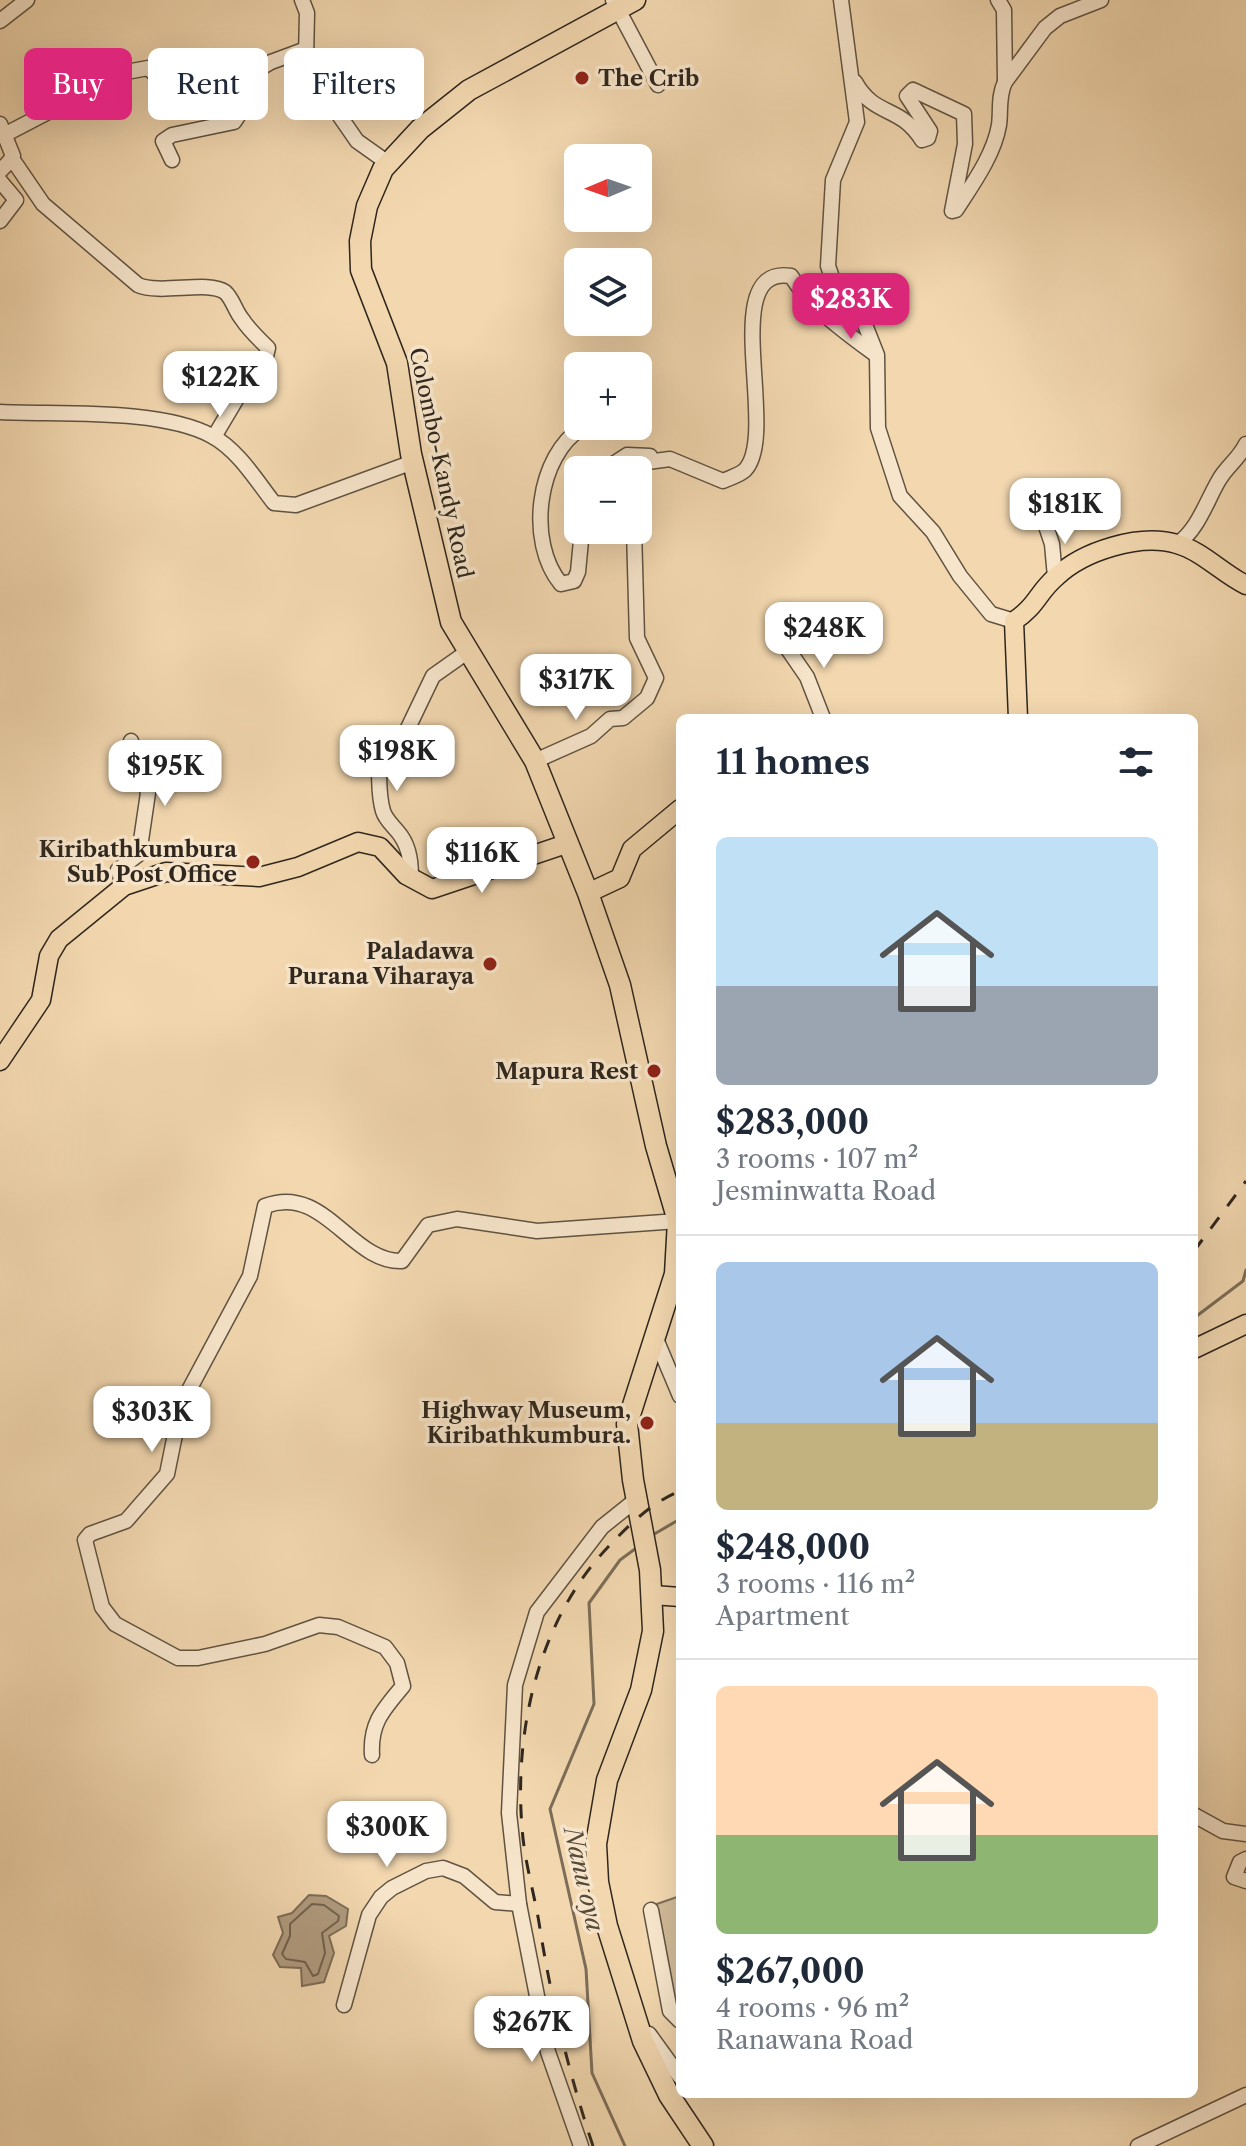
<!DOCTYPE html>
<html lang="en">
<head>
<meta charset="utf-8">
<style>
  :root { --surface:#fff; --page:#f2f2f3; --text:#1f2937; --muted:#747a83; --line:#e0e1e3; --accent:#db2777 }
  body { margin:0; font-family:"Libre Caslon Text",serif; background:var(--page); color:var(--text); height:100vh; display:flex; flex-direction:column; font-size:30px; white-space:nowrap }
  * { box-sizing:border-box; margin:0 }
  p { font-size:26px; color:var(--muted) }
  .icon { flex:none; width:44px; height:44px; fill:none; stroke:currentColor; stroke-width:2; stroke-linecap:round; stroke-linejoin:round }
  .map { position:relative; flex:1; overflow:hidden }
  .drawer { position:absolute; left:676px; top:714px; width:522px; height:1384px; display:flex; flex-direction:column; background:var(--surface); border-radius:12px; box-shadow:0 8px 32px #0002 }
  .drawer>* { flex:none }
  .banner { position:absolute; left:24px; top:48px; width:532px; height:72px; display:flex; gap:16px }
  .needle { width:52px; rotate:268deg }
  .controls { position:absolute; left:564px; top:144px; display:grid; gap:16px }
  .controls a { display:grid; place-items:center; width:88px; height:88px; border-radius:12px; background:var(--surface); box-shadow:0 8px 32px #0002; font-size:40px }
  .price { position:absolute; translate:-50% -68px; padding:0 18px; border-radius:16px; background:#fff; color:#222; font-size:26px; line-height:52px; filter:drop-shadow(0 2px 4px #0008) }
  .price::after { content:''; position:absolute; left:50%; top:48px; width:24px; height:18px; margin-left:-12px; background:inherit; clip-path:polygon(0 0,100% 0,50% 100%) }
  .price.on { background:var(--accent); color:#fff }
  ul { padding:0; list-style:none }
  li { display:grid; align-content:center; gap:16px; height:424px; padding:0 40px }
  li+li { border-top:2px solid var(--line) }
  li span { display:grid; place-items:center; height:248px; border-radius:12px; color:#555 }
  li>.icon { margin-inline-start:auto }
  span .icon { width:144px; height:144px; fill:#fffc; stroke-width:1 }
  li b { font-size:34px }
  h2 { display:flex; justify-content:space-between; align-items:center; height:96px; padding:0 40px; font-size:34px }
  .pill { padding:0 28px; border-radius:12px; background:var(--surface); box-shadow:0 8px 32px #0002; font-size:28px; line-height:72px }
  .pill.on { background:var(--accent); color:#fff }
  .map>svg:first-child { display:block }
  .green { fill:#d1b996; stroke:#80705a; stroke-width:2 }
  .water { fill:#b09b7e; stroke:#7c6d58; stroke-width:2 }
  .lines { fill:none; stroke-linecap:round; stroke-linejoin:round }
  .shore { stroke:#70614e; stroke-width:2 }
  .stream { stroke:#7c6d58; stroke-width:3 }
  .minor-casing { stroke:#605342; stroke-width:17 }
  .major-casing { stroke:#2f271e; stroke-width:21 }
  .highway-casing { stroke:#2f271e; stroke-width:23 }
  .minor { stroke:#f7e5cb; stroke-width:14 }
  .major { stroke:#f2d7af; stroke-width:18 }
  .highway { stroke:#f2d7af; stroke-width:20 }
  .rail { stroke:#2f271e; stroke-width:3; stroke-dasharray:14 14; stroke-linecap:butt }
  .poi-dot { fill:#8f2418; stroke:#f7e5cb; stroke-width:3 }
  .labels { text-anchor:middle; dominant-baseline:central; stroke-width:7; stroke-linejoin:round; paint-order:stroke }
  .poi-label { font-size:22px; font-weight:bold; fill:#2f271e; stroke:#f7e5cb; text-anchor:end }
  .street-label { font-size:22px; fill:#2f271e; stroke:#f7e5cb }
  .water-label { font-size:24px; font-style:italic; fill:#564a3b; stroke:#f7e5cb }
</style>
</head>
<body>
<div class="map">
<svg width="1246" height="2146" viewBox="0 0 1246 2146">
  <rect width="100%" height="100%" fill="#f2d7af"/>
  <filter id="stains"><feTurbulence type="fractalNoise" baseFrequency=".0025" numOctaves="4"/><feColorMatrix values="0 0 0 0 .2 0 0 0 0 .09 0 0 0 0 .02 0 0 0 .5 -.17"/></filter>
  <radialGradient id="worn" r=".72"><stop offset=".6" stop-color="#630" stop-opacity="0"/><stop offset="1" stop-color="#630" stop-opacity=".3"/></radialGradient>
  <path class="green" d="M 680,1896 L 680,2012 L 674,2010 L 654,1905 Z"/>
  <path class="water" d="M 309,1895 L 326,1896 L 348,1909 L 346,1926 L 329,1936 L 334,1953 L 324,1982 L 302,1986 L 301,1968 L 280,1967 L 273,1955 L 283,1933 L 278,1917 L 292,1913 Z"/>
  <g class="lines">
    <path class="shore" d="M 312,1904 L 324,1905 L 339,1916 L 338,1921 L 322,1933 L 325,1953 L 318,1974 L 313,1976 L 305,1962 L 286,1959 L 282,1954 L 290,1936 L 290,1924 Z"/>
    <g class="stream">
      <path d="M 1194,1318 L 1243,1281 L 1246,1270"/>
      <path d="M 651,1536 L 680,1519"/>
      <path d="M 625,2146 L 592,2073 L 586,1969 L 550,1809 L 594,1704 L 589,1603 L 620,1560 L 639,1546"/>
    </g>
    <defs>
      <g id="minor">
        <path d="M 302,0 L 307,13 L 306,58 L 323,92 L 357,141 L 388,163"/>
        <path d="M 613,0 L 658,85"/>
        <path d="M 841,0 L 857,122 L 833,180 L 828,266 L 836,289 L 864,322 L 877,355 L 878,428 L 900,496 L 933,532 L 960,576 L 991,614 L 1014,621"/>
        <path d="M 998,0 L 1004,10 L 1005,82"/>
        <path d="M 0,21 L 27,0"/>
        <path d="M 121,73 L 148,68 L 179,95 L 222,86 L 229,91"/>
        <path d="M 855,82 C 875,118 899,104 922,140 L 928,138 L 930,131 L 907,96 L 913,90 L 964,114 L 965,144 L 952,211 L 956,210 C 972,185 994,155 999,125 C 1001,111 998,96 1005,82 L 1045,28 L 1060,16 L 1101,0"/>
        <path d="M 0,124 L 13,156 L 9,162"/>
        <path d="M 6,134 L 75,98"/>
        <path d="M 172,160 L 163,141 L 172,135 L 234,122 L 238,116 L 230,86 L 271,62 L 306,49"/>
        <path d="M 0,171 L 9,162 L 15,163 L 43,204 L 138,285 C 161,295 208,280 225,292 C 233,299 235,311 242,319 C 249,330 259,339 268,348 L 263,369 L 246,383 L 214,437"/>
        <path d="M 0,181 L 16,200 L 0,221"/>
        <path d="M 0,412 C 60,415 160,408 212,436 C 238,450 256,480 274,503 L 296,505 L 413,462"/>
        <path d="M 604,470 L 627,455 L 650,456"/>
        <path d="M 637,470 L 640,463 L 670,459 L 723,481 C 729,478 740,475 745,470 C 780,433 716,264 791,276 C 812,309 845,332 876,355"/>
        <path d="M 1052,488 L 1043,517 L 1052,544 L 1055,577"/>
        <path d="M 582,530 L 578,572 L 574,581 L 561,584 C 526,542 537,455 583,427"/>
        <path d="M 1177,544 C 1198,530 1207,500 1219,480 C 1227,466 1238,460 1246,444"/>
        <path d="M 783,642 L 807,677 L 823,718"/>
        <path d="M 350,741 L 377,754 C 381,774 377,791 383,811 C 386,821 395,827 401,836 C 410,849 411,864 411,879"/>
        <path d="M 535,761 L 591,736 L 610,719 L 623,718 L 647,698 L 656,678 L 637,638 L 634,530"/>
        <path d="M 380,770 L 398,749 L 433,676 L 467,652"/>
        <path d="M 124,886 L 118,870 L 139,854 L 148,793 L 146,786 C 124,775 136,761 131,741"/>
        <path d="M 656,1339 L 680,1396"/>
        <path d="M 372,1755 C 370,1723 383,1710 403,1686 L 397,1663 L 385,1647 L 338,1627 L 319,1625 L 265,1644 L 198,1658 L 178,1658 L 115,1624 L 102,1607 L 85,1540 L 90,1534 L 126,1521 L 167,1474 L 181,1405 L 250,1276 L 265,1206 C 324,1183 351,1263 402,1261 L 428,1225 L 457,1219 L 537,1231 L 678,1221"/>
        <path d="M 1194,1815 L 1223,1831 L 1246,1834"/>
        <path d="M 1246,1859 L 1240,1862 L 1234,1877 L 1246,1881"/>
        <path d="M 651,1910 L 670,2011 L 680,2021"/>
        <path d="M 344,2005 L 369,1915 L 381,1897 L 392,1888 L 426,1871 L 443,1868 L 464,1876 L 495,1902 L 519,1904"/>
        <path d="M 649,2034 L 680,2077"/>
        <path d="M 581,2146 L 548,2052 L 519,1904 L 509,1813 L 515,1685 L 537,1612 L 602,1527 L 637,1499"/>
        <path d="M 1138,2146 L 1246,2095"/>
      </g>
      <g id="major">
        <path d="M 1018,718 L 1014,621 C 1037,606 1038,592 1056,577 C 1083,551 1140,533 1177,544 C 1202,551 1223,574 1246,585"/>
        <path d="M 588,893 L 620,878 L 632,849 L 680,809"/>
        <path d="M 0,1061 L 41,1000 L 49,956 L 59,939 L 124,886 L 166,872 L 259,877 L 298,867 L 358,842 L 380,847 L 406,875 L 432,889 L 566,844"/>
        <path d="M 1194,1349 L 1246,1324"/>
        <path d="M 653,1595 L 680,1597"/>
      </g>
      <path id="highway" d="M 635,0 L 469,90 L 420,129 L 383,169 L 367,206 L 360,241 L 361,270 L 397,363 L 411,454 L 451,622 L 535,761 L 588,893 L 620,985 L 656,1146 L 678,1221 L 675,1274 L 627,1424 L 633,1480 L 650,1570 L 653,1631 L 641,1690 L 607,1780 L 596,1844 L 598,1882 L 607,1926 L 643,2041 L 669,2095 L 703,2146"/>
    </defs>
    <use href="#minor" class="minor-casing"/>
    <use href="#major" class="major-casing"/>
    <use href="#highway" class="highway-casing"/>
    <use href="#minor" class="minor"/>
    <use href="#major" class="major"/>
    <use href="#highway" class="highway"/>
    <g class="rail">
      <path d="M 1194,1251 L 1246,1181"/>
      <path d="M 593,2146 C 569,2074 552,2003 540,1929 C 535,1895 524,1861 522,1827 C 514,1729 539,1619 609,1546 C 629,1525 652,1502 680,1491"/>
    </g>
  </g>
  <g class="poi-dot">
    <circle cx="582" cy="78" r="8"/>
    <circle cx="253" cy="862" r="8"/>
    <circle cx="490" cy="964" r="8"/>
    <circle cx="654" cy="1071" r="8"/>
    <circle cx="647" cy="1423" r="8"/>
  </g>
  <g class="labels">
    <g class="poi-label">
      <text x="598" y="78" text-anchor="start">The Crib</text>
      <text x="237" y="849">Kiribathkumbura<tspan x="237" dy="25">Sub Post Office</tspan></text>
      <text x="474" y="951">Paladawa<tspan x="474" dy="25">Purana Viharaya</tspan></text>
      <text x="638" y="1071">Mapura Rest</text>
      <text x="631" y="1410">Highway Museum,<tspan x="631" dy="25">Kiribathkumbura.</tspan></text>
    </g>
    <g class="street-label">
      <text transform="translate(441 463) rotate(78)">Colombo-Kandy Road</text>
    </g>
    <g class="water-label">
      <text transform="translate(584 1879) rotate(77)">Nanu oya</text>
    </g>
  </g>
  <rect width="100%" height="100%" filter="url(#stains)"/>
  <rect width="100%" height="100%" fill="url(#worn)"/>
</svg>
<div class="controls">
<a><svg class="needle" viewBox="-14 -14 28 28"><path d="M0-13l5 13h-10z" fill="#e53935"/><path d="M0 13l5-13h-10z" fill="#747a83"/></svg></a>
<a><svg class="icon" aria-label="layers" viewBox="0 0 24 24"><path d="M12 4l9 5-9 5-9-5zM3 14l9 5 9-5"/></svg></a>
<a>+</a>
<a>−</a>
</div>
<b class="price on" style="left:851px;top:341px">$283K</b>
<b class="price" style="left:220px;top:419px">$122K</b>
<b class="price" style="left:1065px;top:546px">$181K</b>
<b class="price" style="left:824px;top:670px">$248K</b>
<b class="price" style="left:576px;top:722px">$317K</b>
<b class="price" style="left:397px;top:793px">$198K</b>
<b class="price" style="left:165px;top:808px">$195K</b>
<b class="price" style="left:482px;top:895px">$116K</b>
<b class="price" style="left:152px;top:1454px">$303K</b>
<b class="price" style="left:387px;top:1869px">$300K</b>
<b class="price" style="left:532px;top:2064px">$267K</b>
<div class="banner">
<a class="pill on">Buy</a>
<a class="pill">Rent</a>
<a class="pill">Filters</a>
</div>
<section class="drawer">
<h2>11 homes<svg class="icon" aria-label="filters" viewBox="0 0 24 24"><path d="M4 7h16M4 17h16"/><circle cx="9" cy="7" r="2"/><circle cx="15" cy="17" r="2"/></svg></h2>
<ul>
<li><span style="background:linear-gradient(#bfe0f5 60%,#9aa5b1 0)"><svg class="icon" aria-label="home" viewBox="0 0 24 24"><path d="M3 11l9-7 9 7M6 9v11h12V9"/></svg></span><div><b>$283,000</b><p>3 rooms · 107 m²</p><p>Jesminwatta Road</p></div></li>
<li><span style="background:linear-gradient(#a9c7e8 65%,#c2b280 0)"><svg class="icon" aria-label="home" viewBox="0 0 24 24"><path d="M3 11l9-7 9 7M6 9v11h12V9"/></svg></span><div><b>$248,000</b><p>3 rooms · 116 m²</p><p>Apartment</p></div></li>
<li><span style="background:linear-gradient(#ffd9b3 60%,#8fb573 0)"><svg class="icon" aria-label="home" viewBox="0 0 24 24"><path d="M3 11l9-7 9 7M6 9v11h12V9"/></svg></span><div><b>$267,000</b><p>4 rooms · 96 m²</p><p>Ranawana Road</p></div></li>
</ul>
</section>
</div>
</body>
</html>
